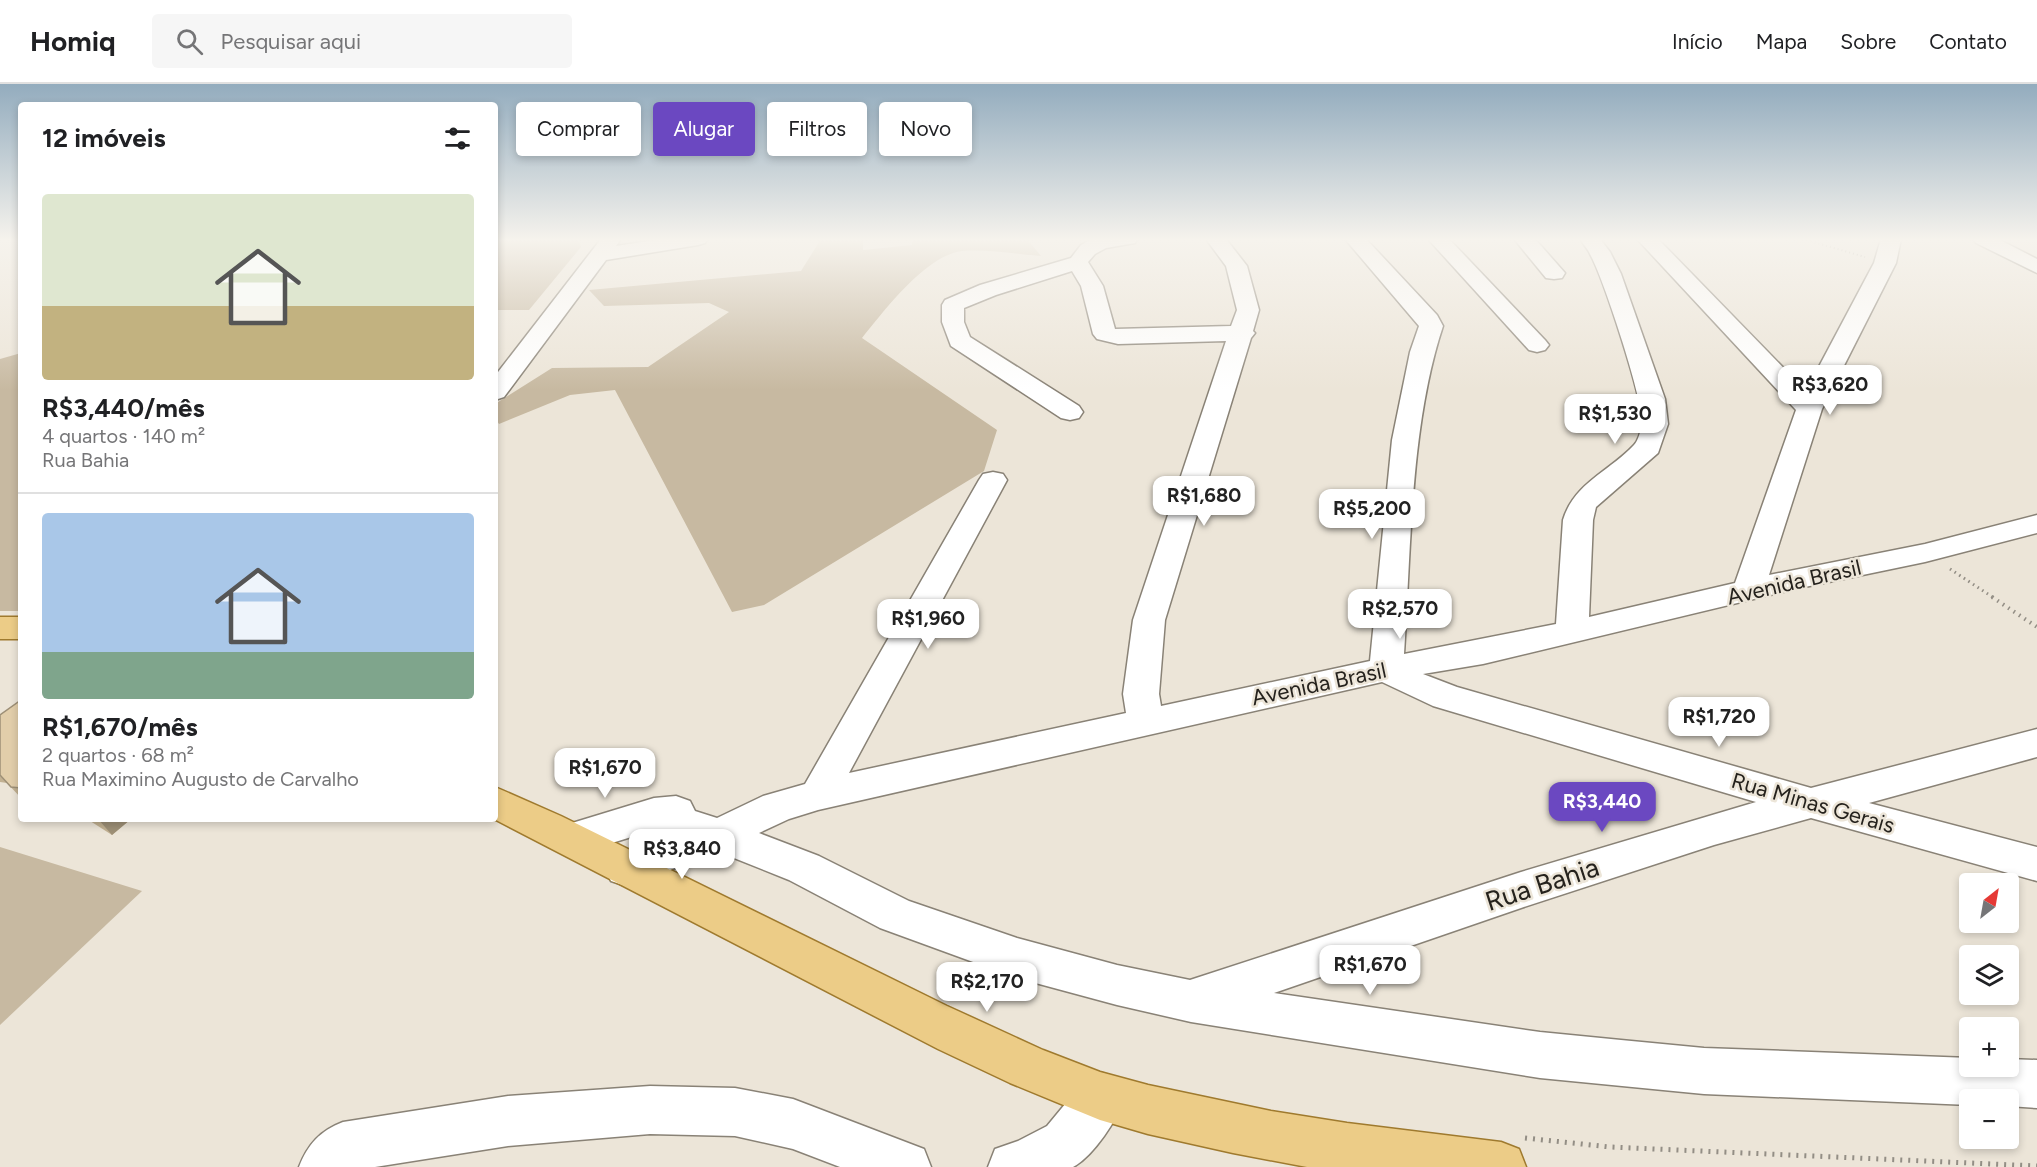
<!DOCTYPE html>
<html lang="pt">
<head>
<meta charset="utf-8">
<style>
  :root { --surface:#fff; --page:#f6f6f6; --text:#202124; --muted:#757577; --line:#e0e0e0; --accent:#6b48c1 }
  body { margin:0; font-family:Figtree,sans-serif; background:var(--page); color:var(--text); height:100vh; display:flex; flex-direction:column; font-size:22px; white-space:nowrap }
  * { box-sizing:border-box; margin:0 }
  p { font-size:20px; color:var(--muted) }
  .icon { flex:none; width:33px; height:33px; fill:none; stroke:currentColor; stroke-width:2; stroke-linecap:round; stroke-linejoin:round }
  .map { position:relative; flex:1; overflow:hidden }
  .panel { position:absolute; left:18px; top:18px; width:480px; height:720px; display:flex; flex-direction:column; background:var(--surface); border-radius:6px; box-shadow:0 3px 9px #0003 }
  .panel>* { flex:none }
  .hud { position:absolute; left:516px; top:18px; width:570px; height:54px; display:flex; gap:12px }
  .needle { width:39px; rotate:31deg }
  .tools { position:absolute; left:1959px; top:789px; display:grid; gap:12px }
  .tools a { display:grid; place-items:center; width:60px; height:60px; border-radius:6px; background:var(--surface); box-shadow:0 3px 9px #0003; font-size:30px }
  .price { position:absolute; translate:-50% -51px; padding:0 14px; border-radius:12px; background:#fff; color:#222; font-size:20px; line-height:39px; filter:drop-shadow(0 2px 3px #0008) }
  .price::after { content:''; position:absolute; left:50%; top:36px; width:18px; height:14px; margin-left:-9px; background:inherit; clip-path:polygon(0 0,100% 0,50% 100%) }
  .price.on { background:var(--accent); color:#fff }
  ul { padding:0; list-style:none }
  li { display:grid; align-content:center; gap:12px; height:318px; padding:0 24px }
  li+li { border-top:2px solid var(--line) }
  li span { display:grid; place-items:center; height:186px; border-radius:6px; color:#555 }
  li>.icon { margin-inline-start:auto }
  span .icon { width:108px; height:108px; fill:#fffc; stroke-width:1 }
  li b { font-size:26px }
  h2 { display:flex; justify-content:space-between; align-items:center; height:72px; padding:0 24px; font-size:26px }
  .pill { padding:0 21px; border-radius:6px; background:var(--surface); box-shadow:0 3px 9px #0003; font-size:21px; line-height:54px }
  .pill.on { background:var(--accent); color:#fff }
  header { display:flex; align-items:center; gap:36px; box-sizing:border-box; height:84px; padding:0 30px; background:var(--surface); border-bottom:2px solid var(--line) }
  header strong { font-size:28px }
  nav { display:flex; gap:33px; margin-inline-start:auto; font-size:21px }
  .search { width:420px; height:54px; background:var(--page); display:flex; align-items:center; gap:15px; box-sizing:border-box; padding:0 21px; border-radius:6px; color:var(--muted); font-size:22px }
  .map>svg:first-child { display:block }
  .green { fill:#c7b9a1 }
  .lines { fill:none; stroke-linecap:round; stroke-linejoin:round }
  .minor-casing { stroke:#898276; stroke-width:3 }
  .major-casing { stroke:#9f7a2e; stroke-width:3 }
  .path-far3 { stroke:#938e85; stroke-width:2; stroke-dasharray:1 3; stroke-linecap:butt }
  .path-far2 { stroke:#938e85; stroke-width:3; stroke-dasharray:1.5 4; stroke-linecap:butt }
  .path-far1 { stroke:#938e85; stroke-width:4; stroke-dasharray:1.5 5; stroke-linecap:butt }
  .path { stroke:#938e85; stroke-width:5; stroke-dasharray:2 6; stroke-linecap:butt }
  .minor { fill:#fff; fill-rule:evenodd }
  .major { fill:#eccc87; fill-rule:evenodd }
  .wall { fill:#c2b192 }
  .shaded-wall { fill:#9e9077 }
  .building { fill:#e2ceaa; stroke:#9e9077; stroke-width:1.5 }
  .labels { text-anchor:middle; dominant-baseline:central; stroke-width:5; stroke-linejoin:round; paint-order:stroke }
  .street-label { font-size:22px; fill:#25221d; stroke:#ece5d8 }
  .near-street-label { font-size:27px; fill:#25221d; stroke:#ece5d8 }
</style>
</head>
<body>
<header>
<strong>Homiq</strong>
<div class="search"><svg class="icon" aria-label="search" viewBox="0 0 24 24"><circle cx="10" cy="10" r="6"/><path d="M15 15l6 6"/></svg>Pesquisar aqui</div>
<nav><a>Início</a><a>Mapa</a><a>Sobre</a><a>Contato</a></nav>
</header>
<div class="map">
<svg width="2037" height="1083" viewBox="0 0 2037 1083">
  <rect width="100%" height="100%" fill="#ece5d8"/>
  <g class="green">
    <path d="M 495,155 L 579,155 L 581,163 L 529,226 L 495,226 Z"/>
    <path d="M 821,155 L 863,155 L 863,166 L 912,161 L 912,155 L 1027,155 L 1041,172 C 1017,170 986,165 962,167 C 926,171 883,228 862,254 L 997,346 L 984,387 L 764,521 L 732,528 L 615,306 L 570,311 L 499,340 L 495,334 L 495,320 L 552,284 L 648,283 L 729,228 L 709,219 L 604,222 L 589,206 L 801,187 Z"/>
    <path d="M 21,269 L 21,527 L 0,527 L 0,275 Z"/>
    <path d="M 0,763 L 142,807 L 0,941 Z"/>
  </g>
  <g class="lines">
    <defs>
      <g id="minor">
        <path d="M 601,155 L 621,155 L 616,162 L 661,155 L 708,155 L 705,159 L 698,161 L 606,176 L 504,313 L 495,316 L 495,292 Z"/>
        <path d="M 1092,155 L 1138,155 L 1135,159 L 1106,164 L 1095,170 L 1088,178 L 1103,202 L 1115,245 L 1231,242 L 1237,226 L 1226,182 L 1206,155 L 1226,155 L 1247,182 L 1259,226 L 1253,247 L 1255,249 L 1251,254 L 1165,536 L 1159,610 L 1161,622 L 1370,577 L 1392,356 L 1410,268 L 1419,242 L 1345,155 L 1366,155 L 1437,231 L 1443,242 C 1410,341 1411,465 1404,570 L 1556,540 L 1563,436 C 1574,399 1610,387 1634,361 C 1638,357 1641,346 1642,340 C 1644,317 1603,193 1590,170 C 1588,165 1583,160 1580,155 L 1600,155 L 1610,168 L 1621,190 L 1665,315 L 1668,340 L 1658,369 L 1596,423 L 1593,436 L 1589,533 L 1735,499 L 1796,326 L 1637,155 L 1658,155 L 1806,307 L 1874,179 L 1881,155 L 1901,155 L 1896,179 L 1822,325 L 1769,491 L 1925,460 L 2037,431 L 2037,449 L 1925,478 L 1800,504 L 1483,580 L 1423,590 L 1457,603 L 1811,704 L 2037,645 L 2037,673 L 1869,719 L 2037,763 L 2037,797 L 1811,734 L 1714,761 L 1521,824 L 1274,909 L 1540,948 L 1621,956 L 1704,964 L 1970,974 L 1970,982 L 2008,982 L 2008,975 L 2037,976 L 2037,1024 L 2008,1022 L 2008,1016 L 1970,1016 L 1970,1021 L 1704,1010 L 1540,994 L 1191,938 L 1117,921 L 1017,894 L 880,844 L 789,796 L 719,768 L 626,802 L 611,797 L 605,785 L 611,773 L 672,751 L 654,746 L 573,771 L 559,767 L 553,755 L 559,743 L 654,714 L 676,712 L 690,717 L 695,727 L 717,734 L 763,712 L 805,700 L 979,396 L 983,390 L 993,388 L 1003,390 L 1007,396 L 849,689 L 1126,629 L 1123,610 L 1133,536 L 1226,257 L 1118,260 L 1097,255 L 1093,250 L 1081,202 L 1072,187 L 996,211 L 964,224 L 964,238 L 970,253 L 1079,322 L 1083,328 L 1079,334 L 1070,336 L 1061,334 L 951,262 L 942,238 L 942,221 L 945,216 L 980,201 L 1071,174 L 1081,161 ZM 1382,598 L 1433,622 L 1756,718 L 1521,788 L 1190,896 L 1117,881 L 1017,854 L 909,817 L 819,772 L 759,749 L 789,735 L 818,726 Z"/>
        <path d="M 1428,155 L 1449,155 L 1545,256 L 1549,261 L 1545,266 L 1537,268 L 1529,266 Z"/>
        <path d="M 1514,155 L 1535,155 L 1565,189 L 1562,194 L 1554,195 L 1546,194 Z"/>
        <path d="M 1973,155 L 1998,155 L 2037,175 L 2037,189 L 1976,159 Z"/>
        <path d="M 1102,989 L 1119,996 L 1126,1013 C 1117,1035 1094,1072 1073,1083 L 988,1083 L 995,1065 L 1018,1057 L 1047,1042 L 1085,996 Z"/>
        <path d="M 650,1002 L 735,1004 L 793,1015 L 924,1065 L 931,1083 L 840,1083 L 793,1065 L 735,1052 L 650,1050 L 508,1062 L 375,1083 L 299,1083 C 308,1060 320,1047 343,1038 L 508,1012 Z"/>
      </g>
      <g id="major">
        <rect x="0" y="533" width="21" height="22"/>
        <path d="M 495,703 L 561,732 L 947,922 L 1043,966 L 1100,988 L 1148,1001 L 1271,1027 L 1347,1039 L 1501,1058 L 1519,1065 L 1526,1083 L 1307,1083 L 1233,1069 L 1148,1050 L 1100,1036 L 1010,999 L 938,965 L 494,735 Z"/>
      </g>
    </defs>
    <use href="#minor" class="minor-casing"/>
    <use href="#major" class="major-casing"/>
    <path class="path-far3" d="M 1803,155 L 1865,173"/>
    <path class="path-far2" d="M 1950,485 L 1994,514"/>
    <path class="path-far1" d="M 1992,513 L 2037,543"/>
    <path class="path" d="M 1525,1054 L 1610,1063 L 2037,1082"/>
    <use href="#minor" class="minor"/>
    <use href="#major" class="major"/>
  </g>
  <g class="wall">
    <path d="M 21,616 L 21,714 L 7,699 L 0,698 L 0,631 Z"/>
    <path d="M 87,735 L 131,735 L 112,751 Z"/>
  </g>
  <path class="shaded-wall" d="M 98,735 L 131,735 L 112,751 Z"/>
  <path class="building" d="M 21,616 L 21,704 L 11,703 L 0,691 L 0,631 Z"/>
  <linearGradient id="sky" x2="0" y2="1"><stop stop-color="#93acbe"/><stop offset="0.51" stop-color="#f6f3ed"/><stop offset="1" stop-color="#f6f3ed" stop-opacity="0"/></linearGradient>
  <rect width="2037" height="306" fill="url(#sky)"/>
  <g class="labels">
    <g class="street-label">
      <text transform="translate(1794 498) rotate(-13)">Avenida Brasil</text>
      <text transform="translate(1319 600) rotate(-12)">Avenida Brasil</text>
      <text transform="translate(1813 719) rotate(16)">Rua Minas Gerais</text>
    </g>
    <g class="near-street-label">
      <text transform="translate(1542 800) rotate(-18)">Rua Bahia</text>
    </g>
  </g>
</svg>
<div class="tools">
<a><svg class="needle" viewBox="-14 -14 28 28"><path d="M0-13l5 13h-10z" fill="#e53935"/><path d="M0 13l5-13h-10z" fill="#757577"/></svg></a>
<a><svg class="icon" aria-label="layers" viewBox="0 0 24 24"><path d="M12 4l9 5-9 5-9-5zM3 14l9 5 9-5"/></svg></a>
<a>+</a>
<a>−</a>
</div>
<b class="price" style="left:1830px;top:332px">R$3,620</b>
<b class="price" style="left:1615px;top:361px">R$1,530</b>
<b class="price" style="left:1204px;top:443px">R$1,680</b>
<b class="price" style="left:1372px;top:456px">R$5,200</b>
<b class="price" style="left:1400px;top:556px">R$2,570</b>
<b class="price" style="left:928px;top:566px">R$1,960</b>
<b class="price" style="left:1719px;top:664px">R$1,720</b>
<b class="price" style="left:605px;top:715px">R$1,670</b>
<b class="price on" style="left:1602px;top:749px">R$3,440</b>
<b class="price" style="left:682px;top:796px">R$3,840</b>
<b class="price" style="left:1370px;top:912px">R$1,670</b>
<b class="price" style="left:987px;top:929px">R$2,170</b>
<div class="hud">
<a class="pill">Comprar</a>
<a class="pill on">Alugar</a>
<a class="pill">Filtros</a>
<a class="pill">Novo</a>
</div>
<section class="panel">
<h2>12 imóveis<svg class="icon" aria-label="filters" viewBox="0 0 24 24"><path d="M4 7h16M4 17h16"/><circle cx="9" cy="7" r="2"/><circle cx="15" cy="17" r="2"/></svg></h2>
<ul>
<li><span style="background:linear-gradient(#dfe7d0 60%,#c2b280 0)"><svg class="icon" aria-label="home" viewBox="0 0 24 24"><path d="M3 11l9-7 9 7M6 9v11h12V9"/></svg></span><div><b>R$3,440/mês</b><p>4 quartos · 140 m²</p><p>Rua Bahia</p></div></li>
<li><span style="background:linear-gradient(#a9c7e8 75%,#7fa58c 0)"><svg class="icon" aria-label="home" viewBox="0 0 24 24"><path d="M3 11l9-7 9 7M6 9v11h12V9"/></svg></span><div><b>R$1,670/mês</b><p>2 quartos · 68 m²</p><p>Rua Maximino Augusto de Carvalho</p></div></li>
</ul>
</section>
</div>
</body>
</html>
